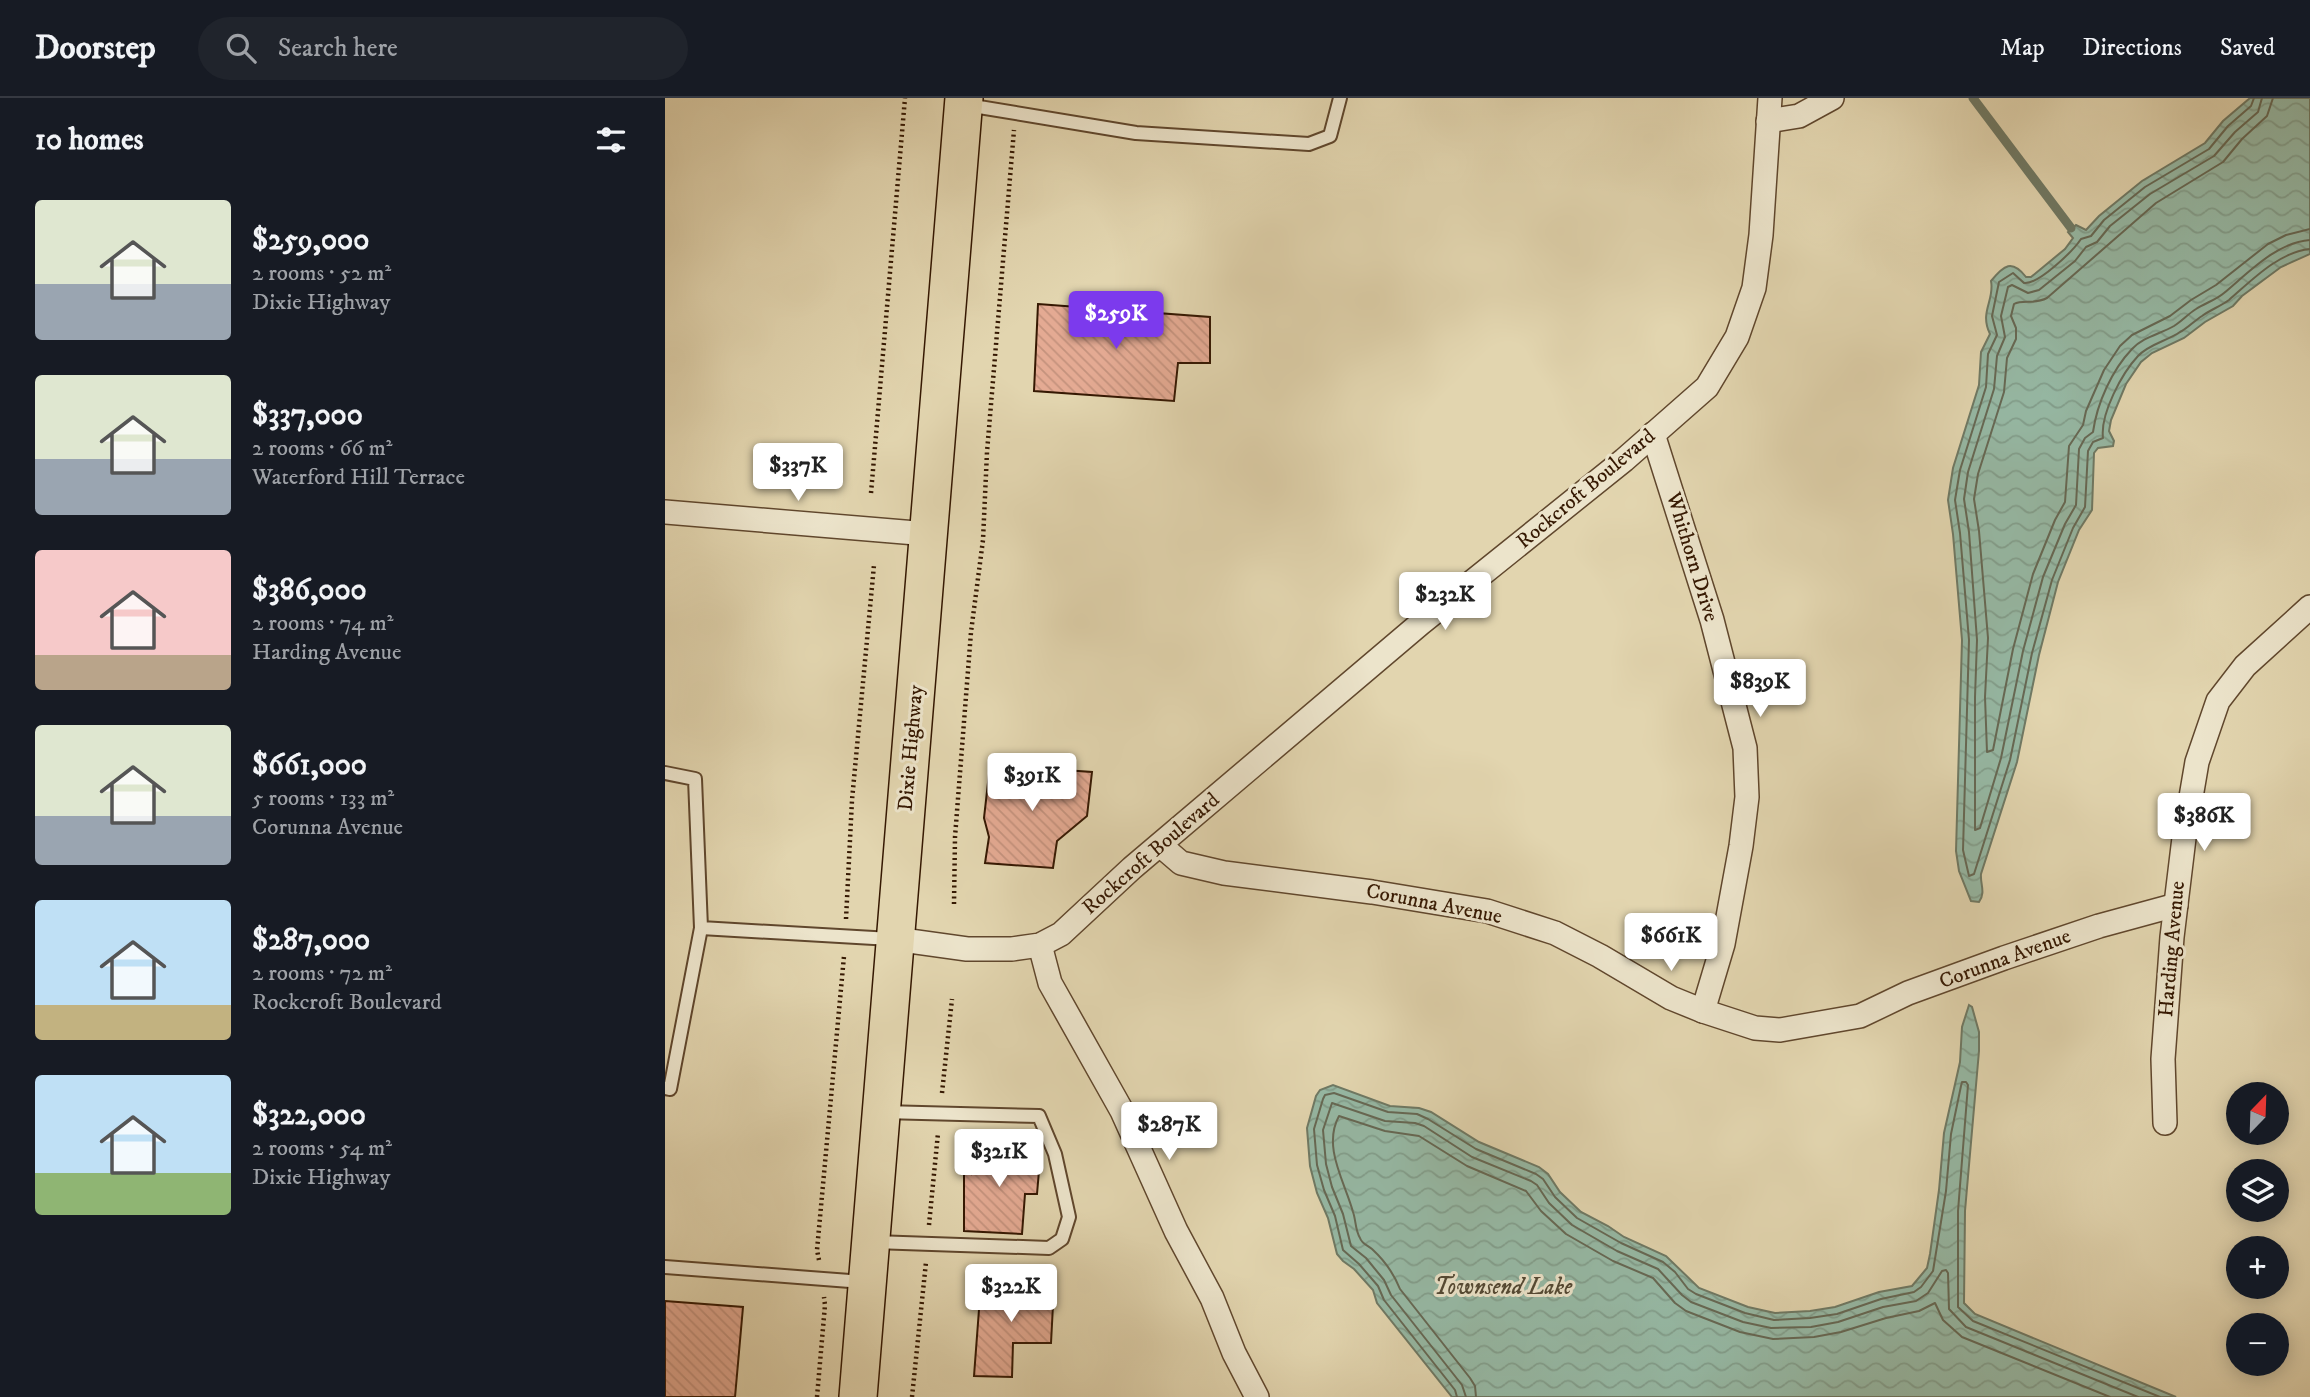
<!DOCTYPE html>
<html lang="en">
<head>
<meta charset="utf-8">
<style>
  :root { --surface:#171b24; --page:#20242c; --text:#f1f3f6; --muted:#9ea1a6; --line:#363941; --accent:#7c3aed }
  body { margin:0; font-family:"IM FELL DW Pica",serif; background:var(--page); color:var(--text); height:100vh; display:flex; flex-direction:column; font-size:26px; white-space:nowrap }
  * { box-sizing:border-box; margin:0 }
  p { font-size:23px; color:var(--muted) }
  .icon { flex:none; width:38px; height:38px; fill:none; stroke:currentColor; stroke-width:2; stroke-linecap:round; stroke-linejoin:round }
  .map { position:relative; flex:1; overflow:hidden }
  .drawer { display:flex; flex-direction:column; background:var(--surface); width:665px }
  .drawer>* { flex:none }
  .needle { width:46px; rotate:23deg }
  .buttons { position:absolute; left:1561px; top:984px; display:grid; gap:14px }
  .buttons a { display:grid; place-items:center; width:63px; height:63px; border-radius:50%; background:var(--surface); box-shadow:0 4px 18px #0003; font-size:35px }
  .price { position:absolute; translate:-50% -60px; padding:0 16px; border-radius:7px; background:#fff; color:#222; font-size:23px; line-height:46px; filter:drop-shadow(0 2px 4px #0008) }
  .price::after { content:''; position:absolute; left:50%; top:42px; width:21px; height:16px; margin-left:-10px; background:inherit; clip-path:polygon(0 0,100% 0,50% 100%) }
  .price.selected { background:var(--accent); color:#fff }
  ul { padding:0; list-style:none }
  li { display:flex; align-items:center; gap:21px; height:175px; padding:0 35px }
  li span { display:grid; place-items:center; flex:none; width:196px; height:140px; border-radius:7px; color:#555 }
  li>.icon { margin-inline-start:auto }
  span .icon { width:84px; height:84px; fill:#fffc; stroke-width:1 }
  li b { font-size:30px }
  h2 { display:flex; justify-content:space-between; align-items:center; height:84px; padding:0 35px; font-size:30px }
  header { display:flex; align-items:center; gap:42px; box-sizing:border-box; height:98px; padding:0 35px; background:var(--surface); border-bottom:2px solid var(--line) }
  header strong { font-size:33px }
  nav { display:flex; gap:38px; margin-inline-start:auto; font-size:24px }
  .search { width:490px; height:63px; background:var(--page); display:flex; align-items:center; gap:18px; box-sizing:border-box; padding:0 24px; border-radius:38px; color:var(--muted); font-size:26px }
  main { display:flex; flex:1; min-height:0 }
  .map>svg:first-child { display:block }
  .water { fill:url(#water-waves); stroke:#6f7964; stroke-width:2 }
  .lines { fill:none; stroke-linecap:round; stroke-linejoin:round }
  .shore { stroke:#666854; stroke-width:2 }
  .stream { stroke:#6f7964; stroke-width:9 }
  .building { fill:url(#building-back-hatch); stroke:#351802; stroke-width:2 }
  .service-casing { stroke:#60472d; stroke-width:16 }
  .minor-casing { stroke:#60472d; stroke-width:26 }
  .primary-casing { stroke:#351802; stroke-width:40 }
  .path { stroke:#351802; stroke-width:4.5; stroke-dasharray:2 3.5; stroke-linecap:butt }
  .service { stroke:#ece4cb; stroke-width:12 }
  .minor { stroke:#ece4cb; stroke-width:23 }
  .primary { stroke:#e2d5af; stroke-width:37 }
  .labels { text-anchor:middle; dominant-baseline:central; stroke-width:6; stroke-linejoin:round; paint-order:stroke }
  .street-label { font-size:21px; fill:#351802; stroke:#ece4cb }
  .water-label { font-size:23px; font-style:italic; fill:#524833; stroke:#ece4cb }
</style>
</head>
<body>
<header>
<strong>Doorstep</strong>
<div class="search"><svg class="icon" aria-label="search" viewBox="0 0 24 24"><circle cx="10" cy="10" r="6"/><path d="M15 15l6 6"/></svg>Search here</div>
<nav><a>Map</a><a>Directions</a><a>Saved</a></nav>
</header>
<main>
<section class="drawer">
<h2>10 homes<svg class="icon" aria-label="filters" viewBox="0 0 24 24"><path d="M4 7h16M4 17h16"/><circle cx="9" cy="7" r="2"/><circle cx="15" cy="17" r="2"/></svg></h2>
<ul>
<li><span style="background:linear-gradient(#dfe7d0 60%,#9aa5b1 0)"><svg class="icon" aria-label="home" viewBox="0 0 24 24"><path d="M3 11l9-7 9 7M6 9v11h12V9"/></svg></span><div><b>$259,000</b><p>2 rooms · 52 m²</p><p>Dixie Highway</p></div></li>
<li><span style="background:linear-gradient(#dfe7d0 60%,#9aa5b1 0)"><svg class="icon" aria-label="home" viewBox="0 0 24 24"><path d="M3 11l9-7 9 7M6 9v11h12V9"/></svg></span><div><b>$337,000</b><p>2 rooms · 66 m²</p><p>Waterford Hill Terrace</p></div></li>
<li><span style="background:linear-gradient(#f6c9c9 75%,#b9a48a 0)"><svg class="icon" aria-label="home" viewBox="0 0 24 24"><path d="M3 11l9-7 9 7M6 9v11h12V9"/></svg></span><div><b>$386,000</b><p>2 rooms · 74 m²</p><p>Harding Avenue</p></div></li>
<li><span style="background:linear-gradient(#dfe7d0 65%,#9aa5b1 0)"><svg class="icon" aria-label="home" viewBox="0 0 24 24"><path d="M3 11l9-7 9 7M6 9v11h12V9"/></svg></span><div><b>$661,000</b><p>5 rooms · 133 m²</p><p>Corunna Avenue</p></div></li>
<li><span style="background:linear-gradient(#bfe0f5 75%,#c2b280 0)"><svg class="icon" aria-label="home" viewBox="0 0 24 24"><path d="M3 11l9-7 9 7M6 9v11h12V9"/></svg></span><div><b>$287,000</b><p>2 rooms · 72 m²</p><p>Rockcroft Boulevard</p></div></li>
<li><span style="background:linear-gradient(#bfe0f5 70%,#8fb573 0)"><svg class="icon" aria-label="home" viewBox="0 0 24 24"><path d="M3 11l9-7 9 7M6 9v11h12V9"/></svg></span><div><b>$322,000</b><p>2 rooms · 54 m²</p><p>Dixie Highway</p></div></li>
</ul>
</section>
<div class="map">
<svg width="1645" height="1299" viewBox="0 0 1645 1299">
  <defs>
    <pattern id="water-waves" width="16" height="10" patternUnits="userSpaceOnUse" patternTransform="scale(1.75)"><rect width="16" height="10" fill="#96b9a5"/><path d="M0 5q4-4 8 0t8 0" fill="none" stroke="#829e8c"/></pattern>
    <pattern id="building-back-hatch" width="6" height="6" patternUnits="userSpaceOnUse" patternTransform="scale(1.75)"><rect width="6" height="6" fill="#e4aa93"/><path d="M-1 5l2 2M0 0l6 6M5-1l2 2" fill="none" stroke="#c4927d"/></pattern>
  </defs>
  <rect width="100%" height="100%" fill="#e2d5af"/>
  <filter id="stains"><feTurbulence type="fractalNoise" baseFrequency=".00286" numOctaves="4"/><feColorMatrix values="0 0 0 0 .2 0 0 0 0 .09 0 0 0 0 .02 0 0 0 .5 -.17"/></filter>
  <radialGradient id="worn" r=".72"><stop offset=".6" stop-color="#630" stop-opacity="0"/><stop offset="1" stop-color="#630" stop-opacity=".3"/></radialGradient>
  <g class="water">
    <path d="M 1585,0 L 1645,0 L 1645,156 L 1616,169 L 1577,198 L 1568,208 L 1540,224 L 1519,240 L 1487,255 L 1476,264 L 1461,286 L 1446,322 L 1444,333 L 1449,343 L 1448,348 L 1433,350 L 1429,355 L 1427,412 L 1414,432 L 1393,484 L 1374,557 L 1352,664 L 1316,776 C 1315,786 1321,794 1314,804 L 1306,803 L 1294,773 L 1291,753 L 1297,542 L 1288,436 L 1283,402 L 1288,370 L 1314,287 L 1316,254 L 1325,236 C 1314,214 1330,202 1326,183 C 1339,167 1347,161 1361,179 L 1366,179 L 1400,151 L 1408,140 L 1403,134 L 1411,127 L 1421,132 L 1434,118 L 1477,83 L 1540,45 L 1558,23 Z"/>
    <path d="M 1304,907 L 1307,909 L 1314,934 L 1314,953 L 1300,1113 L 1299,1205 L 1310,1216 L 1511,1299 L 787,1299 L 712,1205 L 708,1192 L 689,1171 L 678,1163 L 672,1156 L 663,1120 L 652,1095 L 645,1068 L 642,1030 L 651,998 L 655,992 L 668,987 L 725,1008 L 754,1010 L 766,1014 L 814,1044 L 874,1069 L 883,1076 L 895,1094 L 916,1114 L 943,1128 L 959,1139 L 1001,1158 L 1034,1190 L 1083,1209 L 1110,1215 L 1145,1213 L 1170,1209 L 1214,1194 L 1247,1188 L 1262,1170 L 1265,1156 L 1274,1092 L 1279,1035 L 1295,964 L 1297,929 Z"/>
  </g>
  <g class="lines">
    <g class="shore">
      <path d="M 1589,0 L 1586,8 L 1563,28 L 1544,51 L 1480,89 L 1439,122 L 1426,138 L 1416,141 C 1408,153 1373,187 1359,185 L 1348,175 L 1334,184 L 1327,218 L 1332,237 L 1323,256 L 1321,289 L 1295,372 L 1290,402 L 1295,435 L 1304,542 L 1298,752 L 1304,778 L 1309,776 L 1345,662 L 1367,555 L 1387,482 L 1408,430 L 1420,409 L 1423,353 L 1428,344 L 1438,340 C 1435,316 1457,275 1473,258 C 1484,246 1502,243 1515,234 C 1523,230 1529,223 1537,218 C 1545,212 1556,208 1564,202 C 1587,182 1614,154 1645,151"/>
      <path d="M 1597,0 L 1593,14 L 1570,34 L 1549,58 L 1485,96 L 1445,128 L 1432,144 L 1421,149 L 1410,163 L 1374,192 L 1363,195 L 1347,187 L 1343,189 L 1336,218 L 1340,239 L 1332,258 L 1329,291 L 1303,374 L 1299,401 L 1304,434 L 1312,542 L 1310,599 L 1310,732 L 1315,730 L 1336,660 L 1358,553 L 1378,479 L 1400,426 L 1411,407 L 1414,351 L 1420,340 L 1428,334 C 1432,305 1447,272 1467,251 C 1478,239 1495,236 1509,228 C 1517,223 1523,216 1531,211 C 1540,205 1551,202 1559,195 C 1583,175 1612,144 1645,142"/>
      <path d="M 1608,0 L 1602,18 L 1577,41 L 1558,64 L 1491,105 L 1382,200 C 1369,207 1358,201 1349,206 L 1346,218 L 1351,230 L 1351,241 L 1342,260 L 1339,294 L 1313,376 L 1309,401 L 1314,433 L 1323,540 L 1320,599 L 1322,654 L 1328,652 L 1348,551 L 1368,476 L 1390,422 L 1400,404 L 1404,348 L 1418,327 L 1421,313 L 1439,272 L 1455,248 L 1467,237 L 1505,218 L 1526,202 L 1551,187 L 1603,146 L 1621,137 L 1645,131"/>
      <path d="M 792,1299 L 790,1292 L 719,1202 L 713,1188 L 694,1166 L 678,1152 L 670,1118 L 659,1092 L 652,1067 L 649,1031 L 658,1001 L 660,997 L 669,995 L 723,1014 L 752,1016 L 763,1021 L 811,1051 L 871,1076 L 878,1081 L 890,1099 L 912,1120 L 956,1145 L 998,1164 L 1010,1174 L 1023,1191 L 1031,1196 L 1080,1215 L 1109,1222 L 1145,1220 L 1172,1216 L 1216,1201 L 1249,1194 L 1256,1189 L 1268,1173 L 1281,1093 L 1286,1036 L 1296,988 L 1297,984 L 1301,984 L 1303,987 L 1293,1113 L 1293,1209 L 1308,1223 L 1495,1299"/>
      <path d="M 801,1299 L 797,1287 L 726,1197 L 719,1182 L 701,1160 L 686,1148 L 678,1116 L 667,1089 L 661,1066 L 658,1032 L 667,1005 L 720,1023 L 750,1025 L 759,1028 L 807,1059 L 866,1083 L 872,1087 L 884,1105 L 907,1127 L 952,1153 L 993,1171 L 1017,1197 L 1026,1204 L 1078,1224 L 1106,1230 L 1146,1229 L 1173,1224 L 1218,1209 L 1251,1203 L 1263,1195 L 1277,1173 L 1281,1172 L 1283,1175 L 1284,1211 L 1301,1229 L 1473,1299"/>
      <path d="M 811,1299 L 810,1288 L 805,1280 L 735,1191 C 729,1176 719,1162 707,1151 C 702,1147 697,1146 695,1140 C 690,1132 691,1122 688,1114 C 680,1084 657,1049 674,1018 L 720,1033 L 754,1038 L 802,1068 L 861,1093 L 876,1113 L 901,1136 L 948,1163 L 988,1180 L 1010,1205 L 1021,1213 L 1075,1234 L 1108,1241 L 1149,1239 L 1176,1234 L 1221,1220 L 1254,1213 L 1270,1205 L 1278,1222 L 1297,1239 L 1445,1299"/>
    </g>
    <path class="stream" d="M 1308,0 L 1406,130"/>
  </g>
  <g class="building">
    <path d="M 373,206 L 545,219 L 545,265 L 513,265 L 509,303 L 369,293 Z"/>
    <path d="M 325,667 L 427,674 L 422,718 L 392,743 L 388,770 L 320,765 L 324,739 L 319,720 Z"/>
    <path d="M 331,1041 L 351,1045 L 353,1059 L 375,1061 L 372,1096 L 360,1096 L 357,1136 L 299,1133 L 299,1075 L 306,1076 L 308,1050 L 331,1052 Z"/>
    <path d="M 316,1185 L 389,1188 L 386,1245 L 348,1245 L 347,1279 L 309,1278 Z"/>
    <path d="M 0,1203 L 78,1209 L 70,1299 L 0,1299 Z"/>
  </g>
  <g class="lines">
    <defs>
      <g id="service">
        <path d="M 302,7 L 471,35 L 644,46 L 665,38 L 675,0"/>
        <path d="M 0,675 L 30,681 L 36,830 L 226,841"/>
        <path d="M 0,990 L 5,991 L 36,830"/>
        <path d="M 209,1144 L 384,1150 L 397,1141 L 404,1119 L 390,1056 L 374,1018 L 218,1014"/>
        <path d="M 0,1169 L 198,1184"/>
      </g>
      <g id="minor">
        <path d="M 1103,23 L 1134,18 L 1167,0"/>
        <path d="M 988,336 L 1047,522 L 1080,650 L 1082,699 L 1076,748 L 1058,846 L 1038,913"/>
        <path d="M 0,414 L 263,436"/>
        <path d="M 495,747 L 516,765 L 559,775 L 707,794 L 822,813 L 890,835 L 935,858 L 1006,900 L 1038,913 L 1090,930 L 1115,932 L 1195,918 L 1243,895 L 1339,860 L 1434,828 L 1511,807"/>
        <path d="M 230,841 L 302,851 L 347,851 L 375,847 L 396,836 L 467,770 L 756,525 L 959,362 L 1042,289 L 1072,239 L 1089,190 L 1096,137 L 1105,0"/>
        <path d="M 375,847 L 385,885 L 457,1013 L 511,1133 L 547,1200 L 569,1255 L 592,1299"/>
        <path d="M 1500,1025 L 1498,961 L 1507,839 L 1519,740 L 1532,664 L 1553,603 L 1580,568 L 1645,509"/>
      </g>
      <path id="primary" d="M 193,1299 L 299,0"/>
    </defs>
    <use href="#service" class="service-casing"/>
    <use href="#minor" class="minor-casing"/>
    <use href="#primary" class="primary-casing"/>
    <g class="path">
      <path d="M 206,395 L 240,0"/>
      <path d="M 289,806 L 290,739 L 306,534 L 318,442 L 322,354 L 349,32"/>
      <path d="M 181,821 L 187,702 L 209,467"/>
      <path d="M 277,995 L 287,901"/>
      <path d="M 264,1127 L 273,1035"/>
      <path d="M 154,1162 L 152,1152 L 179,858"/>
      <path d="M 152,1299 L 160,1207 L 159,1199"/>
      <path d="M 247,1299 L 261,1164"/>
    </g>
    <use href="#service" class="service"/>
    <use href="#minor" class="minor"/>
    <use href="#primary" class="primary"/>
  </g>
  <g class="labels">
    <g class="street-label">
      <text transform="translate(921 391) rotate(-40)">Rockcroft Boulevard</text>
      <text transform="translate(1027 459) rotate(73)">Whithorn Drive</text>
      <text transform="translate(246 650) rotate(-85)">Dixie Highway</text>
      <text transform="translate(486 756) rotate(-41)">Rockcroft Boulevard</text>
      <text transform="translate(769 806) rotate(11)">Corunna Avenue</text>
      <text transform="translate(1507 851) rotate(-85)">Harding Avenue</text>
      <text transform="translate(1340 861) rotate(-20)">Corunna Avenue</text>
    </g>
    <g class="water-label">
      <text x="838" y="1189">Townsend Lake</text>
    </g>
  </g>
  <rect width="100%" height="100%" filter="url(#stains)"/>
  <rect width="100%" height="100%" fill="url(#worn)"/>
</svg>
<div class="buttons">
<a><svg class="needle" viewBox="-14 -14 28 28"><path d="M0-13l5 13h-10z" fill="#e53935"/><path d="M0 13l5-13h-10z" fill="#9ea1a6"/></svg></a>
<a><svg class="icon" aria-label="layers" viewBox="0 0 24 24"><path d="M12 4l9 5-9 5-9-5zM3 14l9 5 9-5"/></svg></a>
<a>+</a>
<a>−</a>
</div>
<b class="price selected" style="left:451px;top:253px">$259K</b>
<b class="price" style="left:133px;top:405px">$337K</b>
<b class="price" style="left:780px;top:534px">$232K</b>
<b class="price" style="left:1095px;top:621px">$839K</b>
<b class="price" style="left:367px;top:715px">$391K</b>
<b class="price" style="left:1539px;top:755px">$386K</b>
<b class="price" style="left:1006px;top:875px">$661K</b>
<b class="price" style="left:504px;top:1064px">$287K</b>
<b class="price" style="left:334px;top:1091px">$321K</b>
<b class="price" style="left:346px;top:1226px">$322K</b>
</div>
</main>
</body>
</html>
